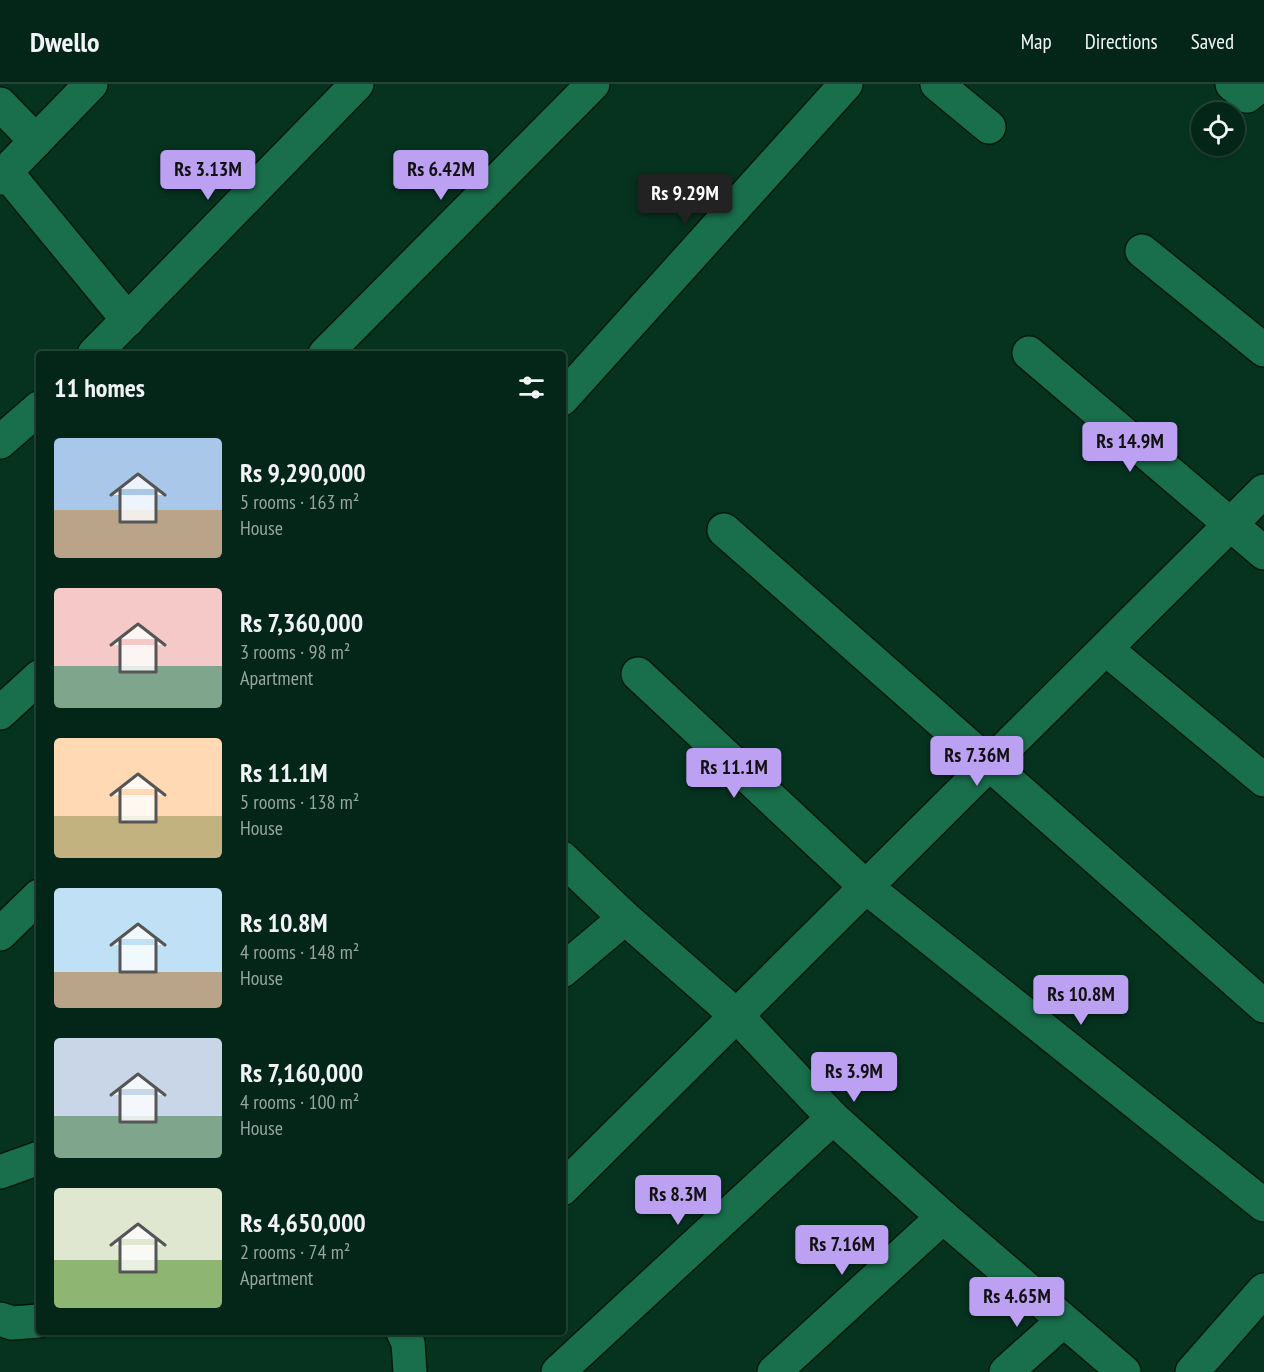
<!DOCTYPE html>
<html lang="en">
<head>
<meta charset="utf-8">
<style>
  :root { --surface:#042618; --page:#0d2e21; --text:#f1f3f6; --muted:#97a5a2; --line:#254337; --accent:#bca0f2 }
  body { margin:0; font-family:"PT Sans Narrow",sans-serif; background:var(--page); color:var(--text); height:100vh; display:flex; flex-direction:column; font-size:22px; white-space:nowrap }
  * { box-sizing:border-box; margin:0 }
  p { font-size:20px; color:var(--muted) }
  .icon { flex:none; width:33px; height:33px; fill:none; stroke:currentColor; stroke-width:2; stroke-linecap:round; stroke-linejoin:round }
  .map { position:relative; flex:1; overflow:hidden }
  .sheet { position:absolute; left:36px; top:267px; width:530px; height:984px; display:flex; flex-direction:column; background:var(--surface); border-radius:6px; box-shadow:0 2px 4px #0004,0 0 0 2px var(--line) }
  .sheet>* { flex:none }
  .controls { position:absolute; left:1191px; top:18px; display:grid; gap:12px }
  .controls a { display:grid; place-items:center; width:54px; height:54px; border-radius:50%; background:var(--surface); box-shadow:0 2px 4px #0004,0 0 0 2px var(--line); font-size:30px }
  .price { position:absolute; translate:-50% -51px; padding:0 14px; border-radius:6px; background:var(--accent); color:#111; font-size:20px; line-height:39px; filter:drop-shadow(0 2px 3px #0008) }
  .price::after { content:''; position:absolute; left:50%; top:36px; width:18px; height:14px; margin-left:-9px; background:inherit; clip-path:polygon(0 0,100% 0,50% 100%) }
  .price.current { background:#222; color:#fff }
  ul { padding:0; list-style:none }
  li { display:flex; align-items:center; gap:18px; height:150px; padding:0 18px }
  li span { display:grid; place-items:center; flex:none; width:168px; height:120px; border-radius:6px; color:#555 }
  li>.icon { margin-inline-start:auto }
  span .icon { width:72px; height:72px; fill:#fffc; stroke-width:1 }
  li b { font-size:26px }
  h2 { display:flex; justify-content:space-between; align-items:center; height:72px; padding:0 18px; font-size:26px }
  header { display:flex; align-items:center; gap:36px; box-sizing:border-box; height:84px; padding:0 30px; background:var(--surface); border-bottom:2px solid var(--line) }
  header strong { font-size:28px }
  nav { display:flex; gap:33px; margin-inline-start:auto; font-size:21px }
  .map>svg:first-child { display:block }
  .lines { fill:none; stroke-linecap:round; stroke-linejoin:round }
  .minor-casing { stroke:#01180d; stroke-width:36 }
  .minor { stroke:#196f4c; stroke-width:33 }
</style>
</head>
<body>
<header>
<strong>Dwello</strong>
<nav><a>Map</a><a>Directions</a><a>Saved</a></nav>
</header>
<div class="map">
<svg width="1264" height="1288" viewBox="0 0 1264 1288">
  <rect width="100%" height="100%" fill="#063320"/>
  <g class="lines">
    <defs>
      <g id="minor">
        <path d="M 937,0 L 989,43"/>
        <path d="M 1232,0 L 1247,12 L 1262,0"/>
        <path d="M 0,20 L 36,57"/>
        <path d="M 6,88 L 128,236"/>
        <path d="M 0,94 L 91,0"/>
        <path d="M 1142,167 L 1264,266"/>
        <path d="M 1029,269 L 1264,469"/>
        <path d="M 94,270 L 357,0"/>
        <path d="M 325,270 L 593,0"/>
        <path d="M 562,315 L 846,0"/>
        <path d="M 0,358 L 39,324"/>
        <path d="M 724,446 L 1264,922"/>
        <path d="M 1106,565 L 1264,696"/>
        <path d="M 638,590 L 866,803 L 1264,1121"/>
        <path d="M 0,629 L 39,593"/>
        <path d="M 562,774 L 625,834 L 737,932 L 833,1034 L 943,1133 L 1124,1288"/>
        <path d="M 0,850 L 39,812"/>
        <path d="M 562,887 L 625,834"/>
        <path d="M 0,1088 L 39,1074"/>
        <path d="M 562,1105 L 1264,407"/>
        <path d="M 0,1235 L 12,1239 L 39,1237"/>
        <path d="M 403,1248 L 408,1259 L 410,1288"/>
        <path d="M 558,1288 L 833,1034"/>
        <path d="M 774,1288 L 943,1133"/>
        <path d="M 1006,1288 L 1063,1237"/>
        <path d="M 1192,1288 L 1264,1206"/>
      </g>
    </defs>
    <use href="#minor" class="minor-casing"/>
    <use href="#minor" class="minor"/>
  </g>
</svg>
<div class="controls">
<a><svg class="icon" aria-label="locate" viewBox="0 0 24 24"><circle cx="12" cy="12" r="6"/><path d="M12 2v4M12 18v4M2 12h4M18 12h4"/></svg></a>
</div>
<b class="price" style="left:208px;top:117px">Rs 3.13M</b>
<b class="price" style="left:441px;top:117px">Rs 6.42M</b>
<b class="price current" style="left:685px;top:141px">Rs 9.29M</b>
<b class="price" style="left:1130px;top:389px">Rs 14.9M</b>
<b class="price" style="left:977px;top:703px">Rs 7.36M</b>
<b class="price" style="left:734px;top:715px">Rs 11.1M</b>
<b class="price" style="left:1081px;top:942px">Rs 10.8M</b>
<b class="price" style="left:854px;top:1019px">Rs 3.9M</b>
<b class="price" style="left:678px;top:1142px">Rs 8.3M</b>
<b class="price" style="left:842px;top:1192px">Rs 7.16M</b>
<b class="price" style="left:1017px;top:1244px">Rs 4.65M</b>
<section class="sheet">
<h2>11 homes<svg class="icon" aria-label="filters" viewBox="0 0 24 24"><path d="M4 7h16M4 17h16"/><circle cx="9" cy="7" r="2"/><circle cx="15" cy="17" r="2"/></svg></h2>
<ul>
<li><span style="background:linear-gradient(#a9c7e8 60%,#b9a48a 0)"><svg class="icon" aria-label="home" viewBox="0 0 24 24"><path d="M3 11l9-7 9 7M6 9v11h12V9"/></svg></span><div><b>Rs 9,290,000</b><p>5 rooms · 163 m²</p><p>House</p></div></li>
<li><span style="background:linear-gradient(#f6c9c9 65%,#7fa58c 0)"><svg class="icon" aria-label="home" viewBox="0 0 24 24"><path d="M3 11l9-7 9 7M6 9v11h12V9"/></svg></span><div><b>Rs 7,360,000</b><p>3 rooms · 98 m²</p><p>Apartment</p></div></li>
<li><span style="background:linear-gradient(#ffd9b3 65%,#c2b280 0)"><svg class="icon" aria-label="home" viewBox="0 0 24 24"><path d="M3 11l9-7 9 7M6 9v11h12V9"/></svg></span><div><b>Rs 11.1M</b><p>5 rooms · 138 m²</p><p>House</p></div></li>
<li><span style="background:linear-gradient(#bfe0f5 70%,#b9a48a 0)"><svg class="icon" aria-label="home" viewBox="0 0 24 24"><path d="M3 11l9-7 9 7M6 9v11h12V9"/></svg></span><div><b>Rs 10.8M</b><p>4 rooms · 148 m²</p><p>House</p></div></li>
<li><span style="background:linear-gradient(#c9d6e8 65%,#7fa58c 0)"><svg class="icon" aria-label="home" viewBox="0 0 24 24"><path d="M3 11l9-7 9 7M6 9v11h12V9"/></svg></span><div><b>Rs 7,160,000</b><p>4 rooms · 100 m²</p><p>House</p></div></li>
<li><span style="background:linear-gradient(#dfe7d0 60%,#8fb573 0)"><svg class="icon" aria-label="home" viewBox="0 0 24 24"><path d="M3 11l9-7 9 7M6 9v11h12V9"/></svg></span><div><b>Rs 4,650,000</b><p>2 rooms · 74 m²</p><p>Apartment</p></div></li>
</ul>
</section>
</div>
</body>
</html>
